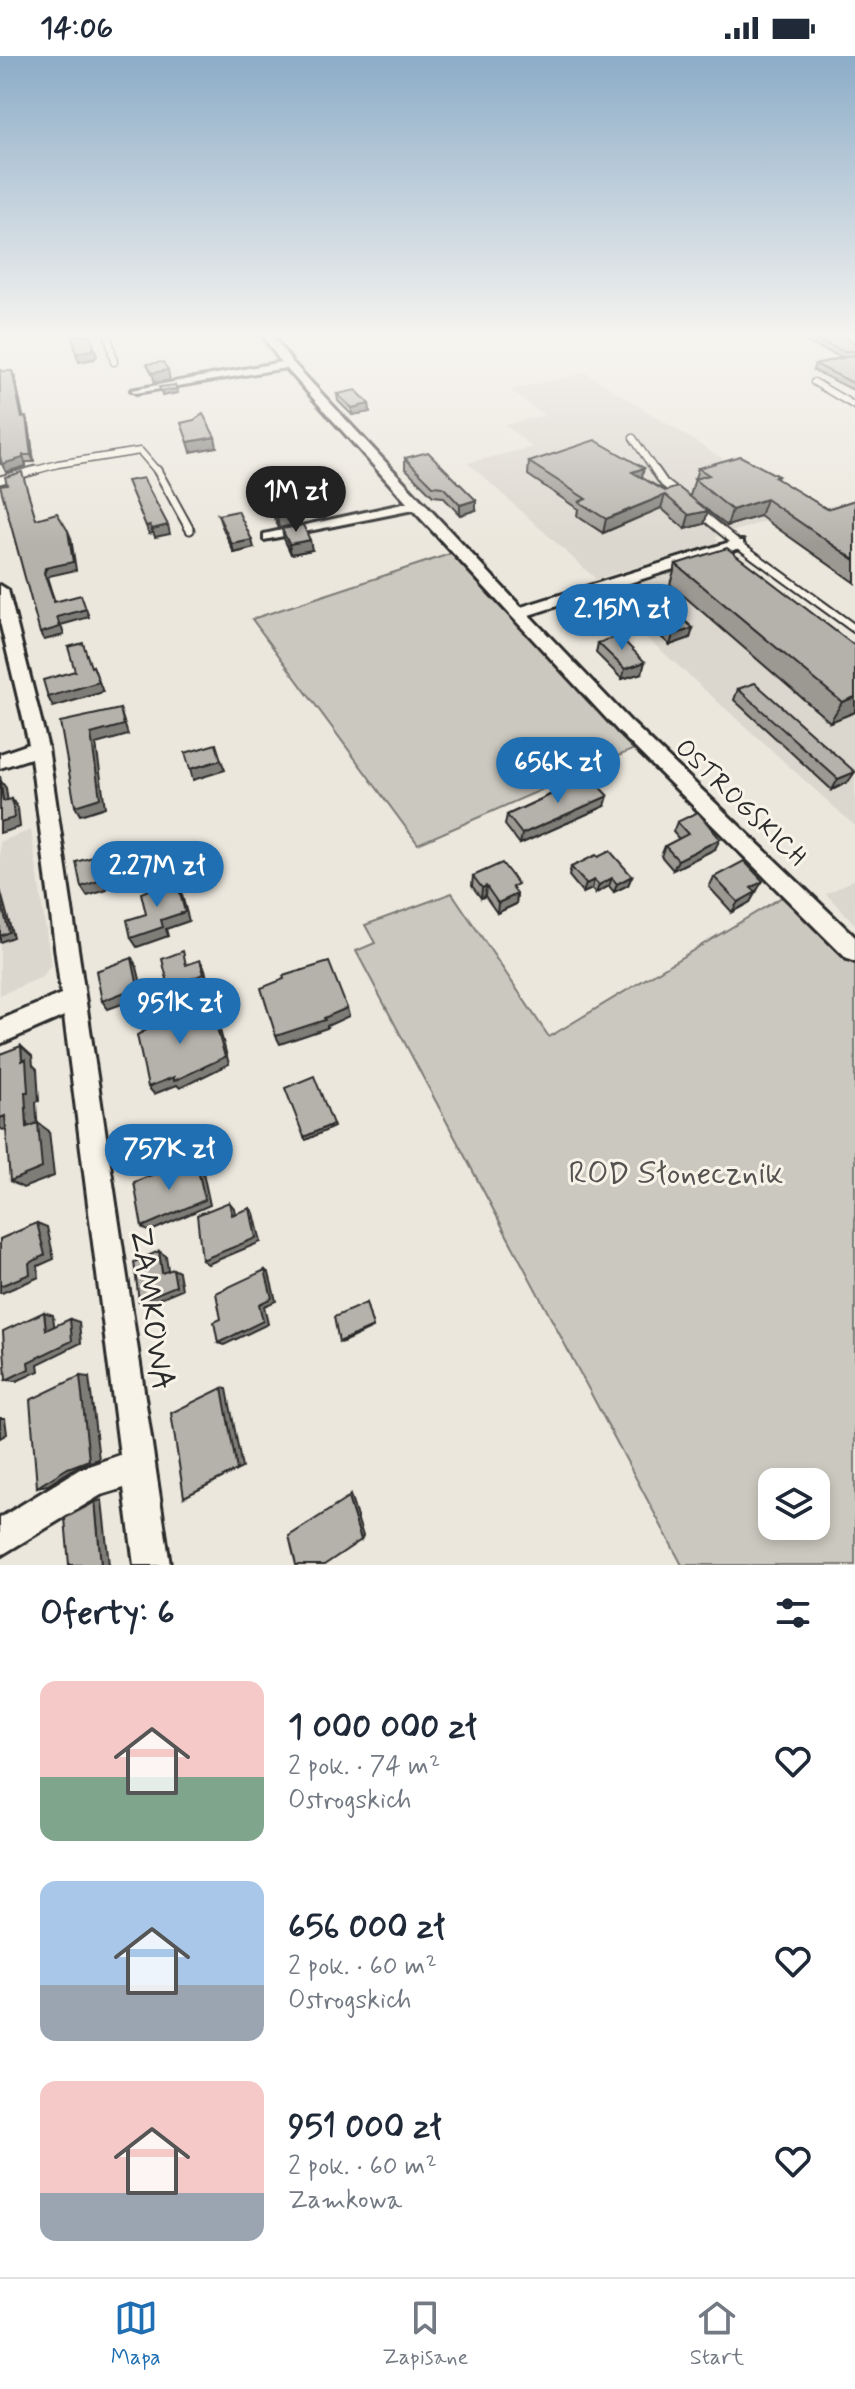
<!DOCTYPE html>
<html lang="pl">
<head>
<meta charset="utf-8">
<style>
  :root { --surface:#fff; --page:#f2f2f3; --text:#1f2937; --muted:#747a83; --line:#e0e1e3; --accent:#1f6fb2 }
  body { margin:0; font-family:Mynerve,sans-serif; background:var(--page); color:var(--text); height:100vh; display:flex; flex-direction:column; font-size:30px; white-space:nowrap }
  * { box-sizing:border-box; margin:0 }
  p { font-size:26px; color:var(--muted) }
  .icon { flex:none; width:44px; height:44px; fill:none; stroke:currentColor; stroke-width:2; stroke-linecap:round; stroke-linejoin:round }
  .map { position:relative; height:1509px; overflow:hidden }
  .sheet { display:flex; flex-direction:column; background:var(--surface); flex:1 }
  .sheet>* { flex:none }
  .buttons { position:absolute; left:758px; top:1412px; display:grid; gap:16px }
  .buttons a { display:grid; place-items:center; width:72px; height:72px; border-radius:16px; background:var(--surface); box-shadow:0 4px 12px #0003; font-size:40px }
  .price { position:absolute; translate:-50% -68px; padding:0 18px; border-radius:28px; background:var(--accent); color:#fff; font-size:26px; line-height:52px; filter:drop-shadow(0 2px 4px #0008) }
  .price::after { content:''; position:absolute; left:50%; top:48px; width:24px; height:18px; margin-left:-12px; background:inherit; clip-path:polygon(0 0,100% 0,50% 100%) }
  .price.selected { background:#222; color:#fff }
  ul { padding:0; list-style:none }
  li { display:flex; align-items:center; gap:24px; height:200px; padding:0 40px }
  li span { display:grid; place-items:center; flex:none; width:224px; height:160px; border-radius:16px; color:#555 }
  li>.icon { margin-inline-start:auto }
  span .icon { width:96px; height:96px; fill:#fffc; stroke-width:1 }
  li b { font-size:34px }
  h2 { display:flex; justify-content:space-between; align-items:center; height:96px; padding:0 40px; font-size:34px }
  .status { display:flex; justify-content:space-between; align-items:center; height:56px; padding:0 40px; background:var(--surface); direction:ltr }
  .status svg { height:22px; fill:currentColor }
  .tab-bar { display:flex; justify-content:space-around; align-items:center; height:112px; border-top:2px solid var(--line); background:var(--surface); font-size:22px; color:var(--muted) }
  .tab-bar a { display:grid; justify-items:center; gap:4px }
  .tab-bar .selected { color:var(--accent) }
  .map>svg:first-child { display:block }
  .built { fill:#dbd7ce }
  .green { fill:#cbc8bf; stroke:#7b7a75; stroke-width:2; fill-rule:evenodd }
  .lines { fill:none; stroke-linecap:round; stroke-linejoin:round }
  .lane-far1-casing { stroke:#2b2b2b; stroke-width:9 }
  .lane-casing { stroke:#2b2b2b; stroke-width:11 }
  .street-casing { stroke:#2b2b2b; stroke-width:6 }
  .lane-far1 { stroke:#f7f3e8; stroke-width:6 }
  .lane { stroke:#f7f3e8; stroke-width:7 }
  .street { fill:#f7f3e8; fill-rule:evenodd }
  .wall { fill:#9c9993; stroke:#2b2b2b; stroke-width:2 }
  .shaded-wall { fill:#7f7d78; stroke:#2b2b2b; stroke-width:2 }
  .building { fill:#b5b2ab; stroke:#2b2b2b; stroke-width:2 }
  .labels { text-anchor:middle; dominant-baseline:central; stroke-width:6; stroke-linejoin:round; paint-order:stroke }
  .street-label { font-size:26px; fill:#2b2b2b; stroke:#f7f3e8 }
  .near-park-label { font-size:32px; fill:#535250; stroke:#f7f3e8 }
  .near-street-label { font-size:32px; fill:#2b2b2b; stroke:#f7f3e8 }
</style>
</head>
<body>
<div class="status"><b>14:06</b><svg viewBox="0 0 49 12"><path d="M0 12V9h3v3zM5 12V6h3v6zM10 12V3h3v9zM15 12V0h3v12zM26 1h20v11H26zM47 4h2v5h-2z"/></svg></div>
<div class="map">
<svg width="855" height="1509" viewBox="0 0 855 1509">
  <rect width="100%" height="100%" fill="#ebe7dd"/>
  <filter id="ink" filterUnits="userSpaceOnUse"><feTurbulence type="fractalNoise" baseFrequency=".0125" numOctaves="2"/><feDisplacementMap in="SourceGraphic" scale="16" xChannelSelector="R" yChannelSelector="G"/><feConvolveMatrix kernelMatrix="1 2 1 2 8 2 1 2 1" color-interpolation-filters="sRGB"/></filter>
  <g filter="url(#ink)">
    <g class="built">
      <path d="M 586,317 L 782,440 L 801,454 L 716,481 L 719,487 L 596,523 L 468,407 L 532,391 L 505,369 L 544,359 L 510,334 Z"/>
      <path d="M 735,498 L 855,590 L 855,770 L 600,539 Z"/>
      <path d="M 31,774 L 51,909 L 42,921 L 0,939 L 0,786 Z"/>
      <path d="M 855,823 L 855,868 L 826,838 Z"/>
    </g>
    <g class="green">
      <path d="M 453,497 L 639,691 L 418,788 L 252,563 Z"/>
      <path d="M 452,837 L 549,981 L 787,838 L 855,908 L 855,1509 L 682,1509 L 356,895 L 375,887 L 365,869 ZM 772,1426 L 816,1426 L 816,1470 L 772,1470 Z"/>
    </g>
    <g class="lines">
      <defs>
        <g id="lane-far1">
          <path d="M 108,279 L 114,306"/>
          <path d="M 814,326 L 855,350"/>
          <path d="M 633,382 L 656,416"/>
          <path d="M 29,416 L 58,408 L 140,395 L 158,416"/>
        </g>
        <g id="lane">
          <path d="M 157,414 L 190,474"/>
          <path d="M 655,414 L 664,427 L 682,441"/>
          <path d="M 0,424 L 36,414"/>
          <path d="M 697,454 L 738,488 L 855,573"/>
        </g>
        <g id="street">
          <path d="M 262,279 L 272,279 L 292,306 L 521,551 L 733,485 L 743,485 L 743,491 L 529,559 L 630,665 L 855,881 L 855,906 L 847,903 L 618,675 L 413,454 L 264,484 L 264,478 L 407,447 L 286,312 L 136,337 L 131,334 L 281,306 Z"/>
          <path d="M 0,529 L 8,534 L 48,692 L 170,1509 L 134,1509 L 124,1432 L 101,1439 L 0,1500 L 0,1462 L 80,1413 L 120,1399 L 64,960 L 0,988 L 0,964 L 61,938 L 31,702 L 0,712 L 0,698 L 29,688 L 0,566 Z"/>
        </g>
      </defs>
      <use href="#lane-far1" class="lane-far1-casing"/>
      <use href="#lane" class="lane-casing"/>
      <use href="#street" class="street-casing"/>
      <use href="#lane-far1" class="lane-far1"/>
      <use href="#lane" class="lane"/>
      <use href="#street" class="street"/>
    </g>
    <g class="wall">
      <path d="M 797,279 L 841,279 L 855,286 L 855,335 L 813,314 L 815,308 L 844,301 L 841,301 L 796,282 Z"/>
      <path d="M 0,313 L 1,315 L 12,315 L 15,322 L 23,362 L 29,369 L 34,406 L 26,406 L 26,410 L 6,416 L 2,408 L 0,408 Z"/>
      <path d="M 337,338 L 369,348 L 370,356 L 352,359 L 338,345 Z"/>
      <path d="M 405,402 L 476,454 L 460,459 L 443,441 L 433,440 L 405,412 Z"/>
      <path d="M 529,406 L 642,422 L 665,435 L 690,440 L 698,412 L 778,420 L 777,423 L 827,453 L 855,444 L 855,527 L 760,460 L 727,470 L 708,455 L 704,468 L 685,473 L 661,452 L 603,477 L 577,460 L 578,453 L 528,419 Z"/>
      <path d="M 273,452 L 299,467 L 279,472 L 274,462 Z"/>
      <path d="M 218,459 L 254,492 L 234,497 L 221,468 Z"/>
      <path d="M 282,473 L 312,494 L 291,498 L 284,483 Z"/>
      <path d="M 676,508 L 855,656 L 830,666 L 670,528 Z"/>
      <path d="M 637,546 L 693,572 L 690,582 L 670,589 L 634,556 Z"/>
      <path d="M 598,587 L 642,617 L 622,623 L 596,597 Z"/>
      <path d="M 738,633 L 848,726 L 832,734 L 734,644 Z"/>
      <path d="M 559,731 L 605,750 L 520,788 L 505,769 L 507,759 L 558,735 Z"/>
      <path d="M 677,766 L 715,793 L 673,814 L 661,800 L 665,790 L 679,783 L 673,776 Z"/>
      <path d="M 598,801 L 632,820 L 628,829 L 614,836 L 609,830 L 596,837 L 592,833 L 583,837 L 569,820 L 571,811 Z"/>
      <path d="M 473,820 L 517,837 L 516,848 L 497,857 L 485,840 L 481,842 L 472,830 Z"/>
      <path d="M 714,821 L 757,834 L 755,836 L 750,846 L 732,856 L 709,831 Z"/>
    </g>
    <g class="shaded-wall">
      <path d="M 94,291 L 97,300 L 94,303 L 79,306 L 76,297 Z"/>
      <path d="M 168,314 L 170,324 L 155,327 L 152,317 Z"/>
      <path d="M 12,315 L 15,322 L 25,369 L 22,362 Z"/>
      <path d="M 177,333 L 178,337 L 162,340 L 161,335 Z"/>
      <path d="M 369,348 L 370,356 L 352,359 L 352,352 Z"/>
      <path d="M 26,361 L 29,369 L 34,406 L 31,399 Z"/>
      <path d="M 215,381 L 217,391 L 191,396 L 188,386 Z"/>
      <path d="M 23,399 L 26,410 L 6,416 L 2,408 Z"/>
      <path d="M 644,412 L 641,425 L 632,416 Z"/>
      <path d="M 665,439 L 661,452 L 603,477 L 606,463 Z"/>
      <path d="M 766,443 L 760,460 L 727,470 L 732,454 Z"/>
      <path d="M 476,444 L 476,454 L 460,459 L 460,449 Z"/>
      <path d="M 708,455 L 704,468 L 685,473 L 689,459 Z"/>
      <path d="M 297,457 L 299,467 L 279,472 L 277,462 Z"/>
      <path d="M 150,469 L 153,477 L 149,478 L 146,470 Z"/>
      <path d="M 168,469 L 170,478 L 155,481 L 152,473 Z"/>
      <path d="M 68,475 L 71,482 L 76,514 L 49,520 L 48,524 L 57,554 L 44,517 Z"/>
      <path d="M 252,484 L 254,492 L 234,497 L 232,488 Z"/>
      <path d="M 310,484 L 312,494 L 291,498 L 289,488 Z"/>
      <path d="M 86,553 L 89,561 L 61,569 L 64,579 L 44,584 L 40,577 L 57,561 Z"/>
      <path d="M 693,572 L 690,582 L 670,589 L 673,579 Z"/>
      <path d="M 645,606 L 642,617 L 622,623 L 625,613 Z"/>
      <path d="M 93,610 L 103,636 L 53,651 L 48,641 Z"/>
      <path d="M 855,641 L 855,656 L 830,666 L 842,646 Z"/>
      <path d="M 120,653 L 128,679 L 96,688 L 105,751 L 80,759 L 75,750 L 91,678 Z"/>
      <path d="M 221,704 L 225,714 L 193,724 L 190,713 Z"/>
      <path d="M 855,716 L 848,726 L 832,734 L 838,723 Z"/>
      <path d="M 0,720 L 1,725 L 6,732 L 9,754 L 3,745 Z"/>
      <path d="M 608,740 L 605,750 L 520,788 L 522,778 Z"/>
      <path d="M 12,743 L 18,752 L 20,771 L 0,777 L 0,766 Z"/>
      <path d="M 720,783 L 715,793 L 673,814 L 678,804 Z"/>
      <path d="M 96,800 L 102,809 L 107,834 L 87,840 L 81,831 Z"/>
      <path d="M 632,820 L 628,829 L 614,836 L 617,828 Z"/>
      <path d="M 612,822 L 609,830 L 596,837 L 599,829 Z"/>
      <path d="M 594,824 L 592,833 L 583,837 L 586,828 Z"/>
      <path d="M 763,825 L 757,834 L 745,841 L 751,832 Z"/>
      <path d="M 178,830 L 182,839 L 189,865 L 166,873 L 168,880 L 137,891 L 131,882 L 161,864 Z"/>
      <path d="M 486,830 L 485,840 L 481,842 L 482,832 Z"/>
      <path d="M 0,833 L 13,881 L 0,886 Z"/>
      <path d="M 756,836 L 750,846 L 732,856 L 738,846 Z"/>
      <path d="M 517,838 L 516,848 L 497,857 L 498,847 Z"/>
      <path d="M 132,902 L 137,911 L 144,940 L 108,953 L 102,945 Z"/>
      <path d="M 200,904 L 205,913 L 208,927 L 174,940 L 169,931 Z"/>
      <path d="M 211,951 L 216,959 L 229,1008 L 180,1032 L 177,1029 L 154,1038 L 148,1031 Z"/>
      <path d="M 347,952 L 349,960 L 327,970 L 327,972 L 280,988 L 276,980 Z"/>
      <path d="M 21,990 L 32,1000 L 33,1009 L 37,1013 L 39,1045 L 36,1046 L 38,1080 L 27,1071 Z"/>
      <path d="M 5,1060 L 17,1069 L 3,1074 L 0,1072 L 0,1062 Z"/>
      <path d="M 38,1067 L 49,1075 L 54,1120 L 23,1132 L 10,1125 Z"/>
      <path d="M 333,1068 L 334,1071 L 306,1084 L 304,1081 Z"/>
      <path d="M 195,1101 L 201,1107 L 210,1149 L 149,1176 L 142,1171 Z"/>
      <path d="M 229,1146 L 234,1152 L 236,1164 L 232,1159 Z"/>
      <path d="M 250,1152 L 254,1157 L 261,1186 L 208,1208 L 202,1204 Z"/>
      <path d="M 37,1167 L 47,1171 L 54,1203 L 38,1210 L 39,1221 L 2,1237 L 0,1237 L 0,1230 Z"/>
      <path d="M 159,1195 L 166,1200 L 169,1220 L 162,1217 Z"/>
      <path d="M 173,1213 L 179,1216 L 182,1233 L 146,1248 L 139,1245 Z"/>
      <path d="M 265,1214 L 269,1217 L 276,1245 L 264,1250 L 268,1268 L 224,1289 L 218,1287 L 259,1248 Z"/>
      <path d="M 366,1247 L 373,1272 L 341,1287 L 339,1286 Z"/>
      <path d="M 44,1256 L 53,1259 L 55,1277 L 46,1274 Z"/>
      <path d="M 70,1263 L 79,1266 L 81,1287 L 38,1308 L 39,1315 L 17,1325 L 6,1324 L 28,1306 Z"/>
      <path d="M 80,1320 L 89,1321 L 99,1403 L 78,1410 L 48,1429 L 37,1431 Z"/>
      <path d="M 222,1332 L 227,1333 L 242,1412 L 184,1441 Z"/>
      <path d="M 0,1362 L 5,1362 L 7,1378 L 0,1382 Z"/>
      <path d="M 350,1439 L 363,1480 L 361,1484 L 348,1442 Z"/>
      <path d="M 102,1444 L 109,1509 L 101,1509 L 95,1446 Z"/>
    </g>
    <g class="building">
      <path d="M 72,279 L 91,279 L 94,291 L 92,294 L 76,297 Z"/>
      <path d="M 805,279 L 841,279 L 855,286 L 855,295 L 843,295 Z"/>
      <path d="M 855,299 L 855,328 L 815,308 Z"/>
      <path d="M 163,306 L 168,314 L 152,317 L 147,308 Z"/>
      <path d="M 0,315 L 12,315 L 22,362 L 26,361 L 31,399 L 23,399 L 23,402 L 2,408 L 0,400 Z"/>
      <path d="M 175,329 L 177,333 L 161,335 L 159,331 Z"/>
      <path d="M 356,334 L 369,348 L 352,352 L 337,338 Z"/>
      <path d="M 203,358 L 215,381 L 188,386 L 181,367 L 194,364 Z"/>
      <path d="M 595,384 L 644,412 L 632,416 L 665,435 L 678,431 L 708,455 L 689,459 L 665,439 L 606,463 L 579,446 L 586,443 L 529,406 Z"/>
      <path d="M 428,396 L 476,444 L 460,449 L 443,431 L 433,430 L 405,402 Z"/>
      <path d="M 740,400 L 778,420 L 774,421 L 827,453 L 855,444 L 855,504 L 766,443 L 732,454 L 694,423 L 709,419 L 698,412 Z"/>
      <path d="M 22,416 L 36,463 L 57,457 L 68,475 L 73,506 L 45,512 L 44,517 L 54,546 L 81,539 L 86,553 L 57,561 L 60,571 L 40,577 L 0,429 L 7,428 L 5,421 Z"/>
      <path d="M 143,422 L 168,469 L 152,473 L 150,469 L 146,470 L 127,425 Z"/>
      <path d="M 293,448 L 297,457 L 277,462 L 273,452 Z"/>
      <path d="M 238,455 L 252,484 L 232,488 L 218,459 Z"/>
      <path d="M 303,469 L 310,484 L 289,488 L 282,473 Z"/>
      <path d="M 727,492 L 855,590 L 855,641 L 842,646 L 676,508 Z"/>
      <path d="M 657,540 L 693,572 L 673,579 L 637,546 Z"/>
      <path d="M 619,580 L 645,606 L 625,613 L 598,587 Z"/>
      <path d="M 83,587 L 91,611 L 93,610 L 99,626 L 48,641 L 43,624 L 75,615 L 68,591 Z"/>
      <path d="M 755,627 L 855,716 L 838,723 L 738,633 Z"/>
      <path d="M 120,653 L 124,669 L 91,678 L 100,742 L 75,750 L 60,666 Z"/>
      <path d="M 216,688 L 221,704 L 190,713 L 185,697 Z"/>
      <path d="M 589,720 L 608,740 L 522,778 L 507,759 L 561,734 L 559,731 Z"/>
      <path d="M 0,724 L 3,745 L 12,743 L 14,762 L 0,766 Z"/>
      <path d="M 698,756 L 720,783 L 678,804 L 665,790 L 688,778 L 677,766 Z"/>
      <path d="M 610,795 L 632,820 L 617,828 L 612,822 L 599,829 L 594,824 L 586,828 L 571,811 L 596,799 L 598,801 Z"/>
      <path d="M 96,800 L 101,824 L 81,831 L 76,806 Z"/>
      <path d="M 744,805 L 763,825 L 751,832 L 756,836 L 738,846 L 714,821 Z"/>
      <path d="M 502,807 L 518,828 L 512,831 L 517,838 L 498,847 L 486,830 L 482,832 L 473,820 Z"/>
      <path d="M 168,826 L 178,830 L 185,856 L 161,864 L 163,871 L 131,882 L 127,864 L 146,858 L 141,837 Z"/>
      <path d="M 0,842 L 9,876 L 0,880 Z"/>
      <path d="M 183,895 L 186,909 L 200,904 L 204,918 L 169,931 L 162,903 Z"/>
      <path d="M 132,902 L 138,931 L 102,945 L 96,915 Z"/>
      <path d="M 329,906 L 347,952 L 324,962 L 325,964 L 276,980 L 261,932 L 284,923 L 283,920 Z"/>
      <path d="M 211,951 L 225,1001 L 174,1025 L 174,1021 L 148,1031 L 137,979 L 161,966 Z"/>
      <path d="M 21,990 L 22,1005 L 26,1003 L 28,1036 L 25,1036 L 27,1071 L 38,1067 L 42,1112 L 10,1125 L 5,1060 L 0,1062 L 0,998 Z"/>
      <path d="M 314,1020 L 333,1068 L 304,1081 L 285,1032 Z"/>
      <path d="M 195,1101 L 205,1144 L 142,1171 L 134,1126 Z"/>
      <path d="M 229,1146 L 232,1159 L 250,1152 L 256,1182 L 202,1204 L 197,1159 Z"/>
      <path d="M 37,1167 L 45,1199 L 29,1207 L 30,1218 L 0,1230 L 0,1183 Z"/>
      <path d="M 159,1195 L 162,1217 L 173,1213 L 176,1230 L 139,1245 L 134,1206 Z"/>
      <path d="M 265,1214 L 272,1242 L 259,1248 L 263,1265 L 218,1287 L 214,1266 L 221,1263 L 216,1237 Z"/>
      <path d="M 366,1247 L 373,1271 L 339,1286 L 334,1261 Z"/>
      <path d="M 44,1256 L 46,1274 L 70,1263 L 72,1285 L 28,1306 L 29,1313 L 6,1324 L 3,1275 Z"/>
      <path d="M 80,1320 L 89,1404 L 68,1412 L 37,1431 L 30,1344 Z"/>
      <path d="M 222,1332 L 237,1414 L 184,1441 L 171,1357 Z"/>
      <path d="M 348,1442 L 361,1484 L 324,1509 L 296,1509 L 289,1480 Z"/>
      <path d="M 95,1446 L 101,1509 L 69,1509 L 65,1462 Z"/>
    </g>
  </g>
  <linearGradient id="sky" x2="0" y2="1"><stop stop-color="#8cacc8"/><stop offset="0.57" stop-color="#f6f4f0"/><stop offset="1" stop-color="#f6f4f0" stop-opacity="0"/></linearGradient>
  <rect width="855" height="490" fill="url(#sky)"/>
  <g class="labels">
    <g class="street-label">
      <text transform="translate(740 747) rotate(44)">OSTROGSKICH</text>
    </g>
    <g class="near-park-label">
      <text x="676" y="1118">ROD Słonecznik</text>
    </g>
    <g class="near-street-label">
      <text transform="translate(151 1253) rotate(82)">ZAMKOWA</text>
    </g>
  </g>
</svg>
<div class="buttons">
<a><svg class="icon" aria-label="layers" viewBox="0 0 24 24"><path d="M12 4l9 5-9 5-9-5zM3 14l9 5 9-5"/></svg></a>
</div>
<b class="price selected" style="left:296px;top:478px">1M zł</b>
<b class="price" style="left:622px;top:596px">2.15M zł</b>
<b class="price" style="left:558px;top:749px">656K zł</b>
<b class="price" style="left:157px;top:853px">2.27M zł</b>
<b class="price" style="left:180px;top:990px">951K zł</b>
<b class="price" style="left:169px;top:1136px">757K zł</b>
</div>
<section class="sheet">
<h2>Oferty: 6<svg class="icon" aria-label="filters" viewBox="0 0 24 24"><path d="M4 7h16M4 17h16"/><circle cx="9" cy="7" r="2"/><circle cx="15" cy="17" r="2"/></svg></h2>
<ul>
<li><span style="background:linear-gradient(#f6c9c9 60%,#7fa58c 0)"><svg class="icon" aria-label="home" viewBox="0 0 24 24"><path d="M3 11l9-7 9 7M6 9v11h12V9"/></svg></span><div><b>1 000 000 zł</b><p>2 pok. · 74 m²</p><p>Ostrogskich</p></div><svg class="icon" aria-label="heart" viewBox="0 0 24 24"><path d="M12 20l-8-8c-3-5 5-10 8-4 3-6 11-1 8 4z"/></svg></li>
<li><span style="background:linear-gradient(#a9c7e8 65%,#9aa5b1 0)"><svg class="icon" aria-label="home" viewBox="0 0 24 24"><path d="M3 11l9-7 9 7M6 9v11h12V9"/></svg></span><div><b>656 000 zł</b><p>2 pok. · 60 m²</p><p>Ostrogskich</p></div><svg class="icon" aria-label="heart" viewBox="0 0 24 24"><path d="M12 20l-8-8c-3-5 5-10 8-4 3-6 11-1 8 4z"/></svg></li>
<li><span style="background:linear-gradient(#f6c9c9 70%,#9aa5b1 0)"><svg class="icon" aria-label="home" viewBox="0 0 24 24"><path d="M3 11l9-7 9 7M6 9v11h12V9"/></svg></span><div><b>951 000 zł</b><p>2 pok. · 60 m²</p><p>Zamkowa</p></div><svg class="icon" aria-label="heart" viewBox="0 0 24 24"><path d="M12 20l-8-8c-3-5 5-10 8-4 3-6 11-1 8 4z"/></svg></li>
</ul>
</section>
<nav class="tab-bar">
<a class="selected"><svg class="icon" aria-label="map" viewBox="0 0 24 24"><path d="M3 6l6-2 6 2 6-2v14l-6 2-6-2-6 2zM9 4v14M15 6v14"/></svg>Mapa</a>
<a><svg class="icon" aria-label="saved" viewBox="0 0 24 24"><path d="M7 4h10v16l-5-4-5 4z"/></svg>Zapisane</a>
<a><svg class="icon" aria-label="home" viewBox="0 0 24 24"><path d="M3 11l9-7 9 7M6 9v11h12V9"/></svg>Start</a>
</nav>
</body>
</html>
